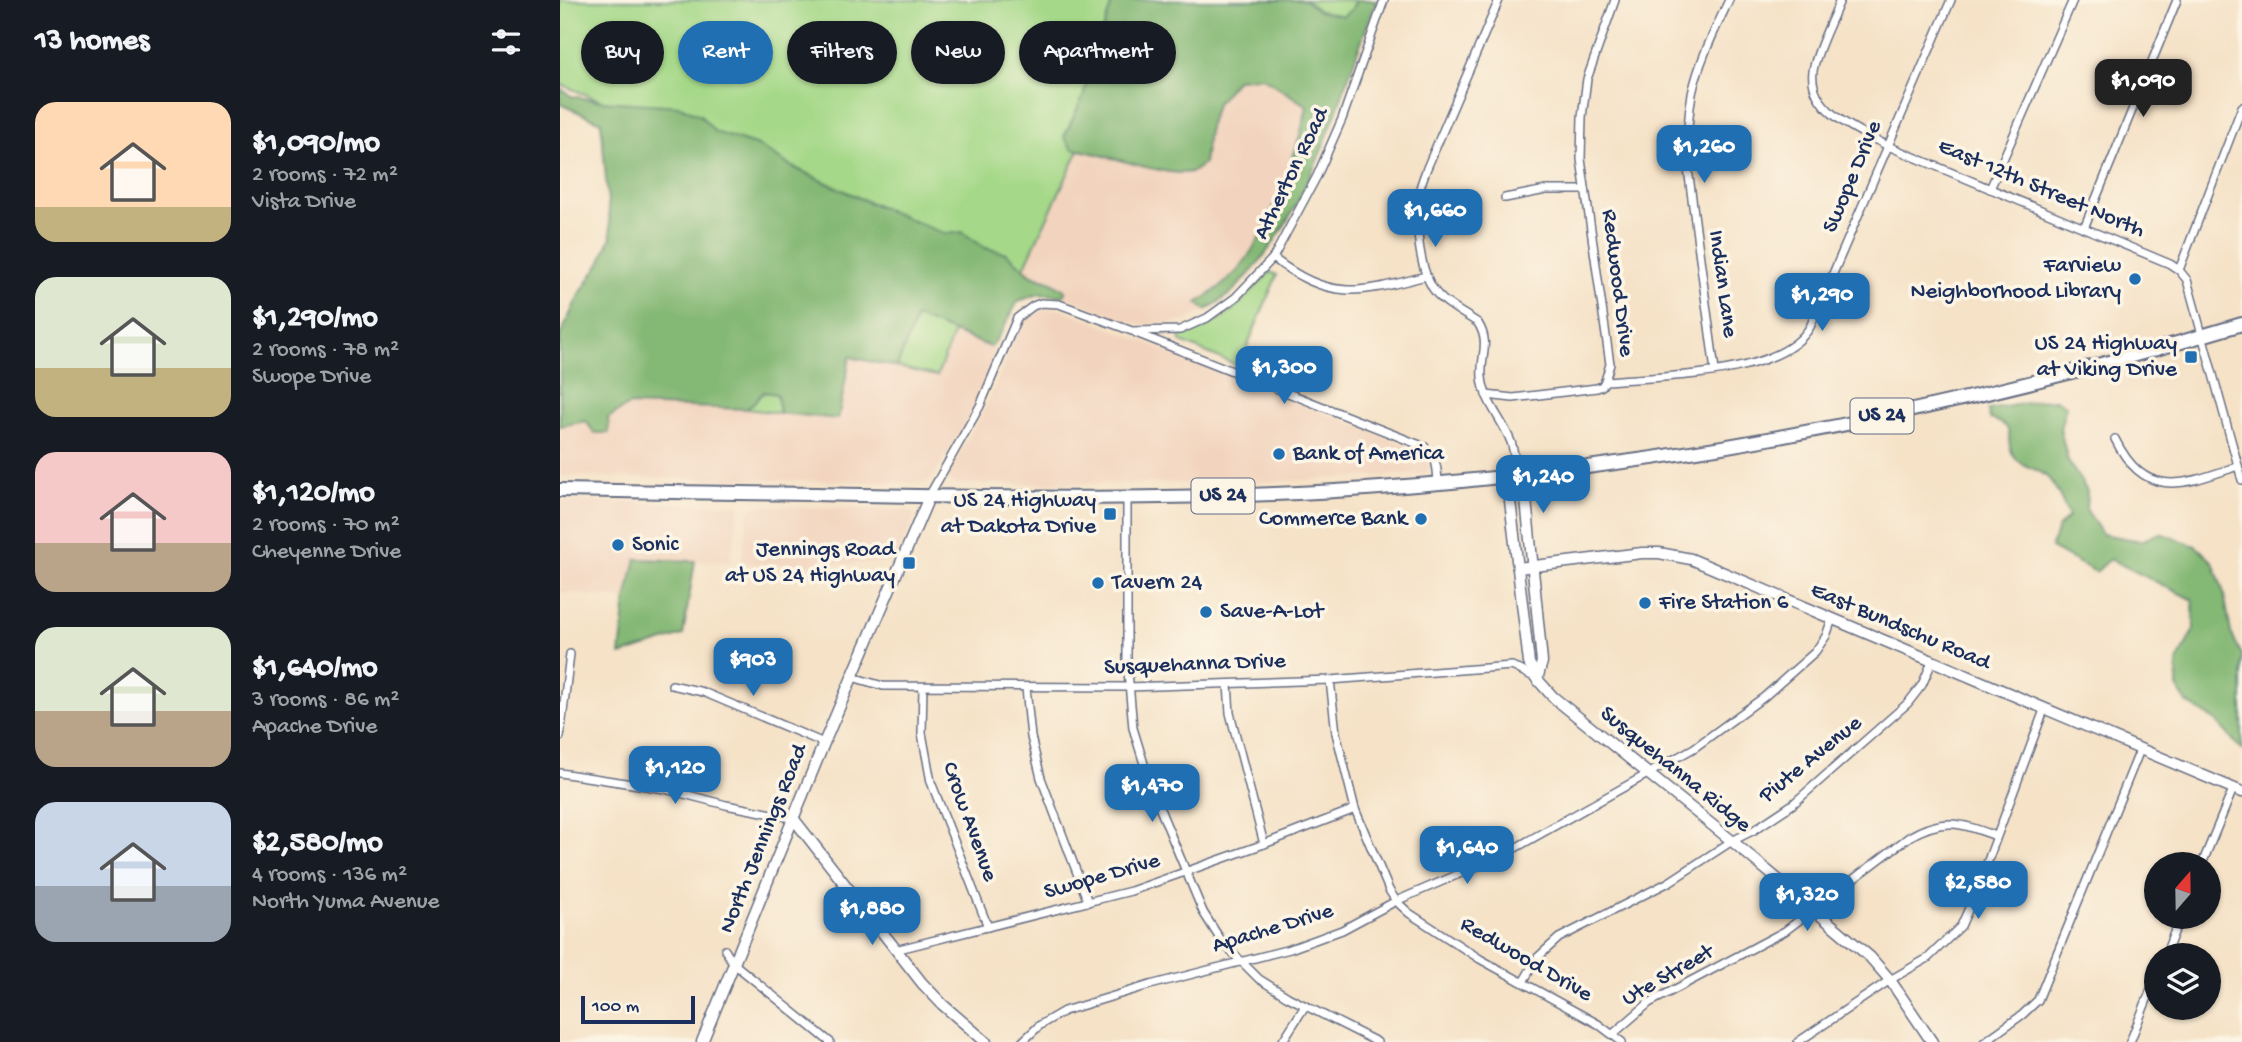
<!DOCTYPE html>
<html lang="en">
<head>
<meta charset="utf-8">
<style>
  :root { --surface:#171b24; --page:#242831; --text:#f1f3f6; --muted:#9ea1a6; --accent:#1f6fb2 }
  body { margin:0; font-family:"Gochi Hand",sans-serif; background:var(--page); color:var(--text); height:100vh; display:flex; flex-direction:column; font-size:26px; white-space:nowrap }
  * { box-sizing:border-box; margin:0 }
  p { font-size:23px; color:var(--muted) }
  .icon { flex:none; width:38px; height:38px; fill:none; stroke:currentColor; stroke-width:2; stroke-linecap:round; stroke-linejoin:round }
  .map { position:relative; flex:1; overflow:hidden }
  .sheet { display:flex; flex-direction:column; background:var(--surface); width:560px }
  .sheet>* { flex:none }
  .guide { position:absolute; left:21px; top:21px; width:665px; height:63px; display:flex; gap:14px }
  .needle { width:46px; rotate:20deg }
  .controls { position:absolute; left:1584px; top:852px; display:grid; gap:14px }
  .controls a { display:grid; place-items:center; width:77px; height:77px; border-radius:50%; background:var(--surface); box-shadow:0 2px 5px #0004; font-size:35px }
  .scale { position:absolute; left:21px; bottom:18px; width:114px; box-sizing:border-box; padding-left:7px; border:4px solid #1b2f5e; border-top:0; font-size:19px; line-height:24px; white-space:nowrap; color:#1b2f5e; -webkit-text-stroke:5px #fcf5e5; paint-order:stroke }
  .price { position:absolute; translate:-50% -60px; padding:0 16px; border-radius:14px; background:var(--accent); color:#fff; font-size:23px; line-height:46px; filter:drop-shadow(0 2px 4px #0008) }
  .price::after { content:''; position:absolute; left:50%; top:42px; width:21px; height:16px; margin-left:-10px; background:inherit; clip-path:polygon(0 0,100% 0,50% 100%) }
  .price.current { background:#222; color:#fff }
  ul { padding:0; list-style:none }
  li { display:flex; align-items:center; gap:21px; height:175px; padding:0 35px }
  li span { display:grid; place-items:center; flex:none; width:196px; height:140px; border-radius:21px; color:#555 }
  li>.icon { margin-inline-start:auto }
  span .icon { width:84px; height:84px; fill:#fffc; stroke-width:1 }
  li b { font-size:30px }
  h2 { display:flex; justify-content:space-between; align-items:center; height:84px; padding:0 35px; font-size:30px }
  .chip { padding:0 24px; border-radius:32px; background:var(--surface); box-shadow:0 2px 5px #0004; font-size:24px; line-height:63px }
  .chip.current { background:var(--accent); color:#fff }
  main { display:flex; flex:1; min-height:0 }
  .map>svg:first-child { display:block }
  .built { fill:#f2d4be }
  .green { fill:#a5d888; stroke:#608473; stroke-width:2 }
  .forest { fill:#84b874; stroke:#507469; stroke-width:2 }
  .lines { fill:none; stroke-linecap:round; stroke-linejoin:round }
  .street-casing { stroke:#676e83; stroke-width:10 }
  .secondary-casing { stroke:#676e83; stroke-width:13 }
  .highway-casing { stroke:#676e83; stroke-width:16 }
  .street { stroke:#fff; stroke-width:7 }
  .secondary { stroke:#fff; stroke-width:10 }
  .highway { stroke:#fff; stroke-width:12 }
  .poi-dot { fill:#1f6fb2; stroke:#fcf5e5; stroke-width:2.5 }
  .labels { text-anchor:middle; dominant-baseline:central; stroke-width:7; stroke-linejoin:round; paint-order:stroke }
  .shield { fill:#fcf5e5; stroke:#5e6a86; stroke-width:2 }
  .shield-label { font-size:21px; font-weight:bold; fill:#1b2f5e }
  .street-label { font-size:23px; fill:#1b2f5e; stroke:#fcf5e5 }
  .poi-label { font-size:23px; fill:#1b2f5e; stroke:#fcf5e5; text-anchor:end }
</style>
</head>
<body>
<main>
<section class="sheet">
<h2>13 homes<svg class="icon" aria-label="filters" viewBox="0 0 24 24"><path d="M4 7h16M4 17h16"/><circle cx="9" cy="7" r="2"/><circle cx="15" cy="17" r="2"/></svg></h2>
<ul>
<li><span style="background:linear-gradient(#ffd9b3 75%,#c2b280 0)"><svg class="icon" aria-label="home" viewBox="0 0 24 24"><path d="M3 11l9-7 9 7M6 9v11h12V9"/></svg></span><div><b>$1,090/mo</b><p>2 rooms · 72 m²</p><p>Vista Drive</p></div></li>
<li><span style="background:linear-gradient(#dfe7d0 65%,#c2b280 0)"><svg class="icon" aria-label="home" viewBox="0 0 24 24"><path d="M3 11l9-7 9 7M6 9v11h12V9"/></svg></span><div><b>$1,290/mo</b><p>2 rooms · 78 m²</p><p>Swope Drive</p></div></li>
<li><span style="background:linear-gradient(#f6c9c9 65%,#b9a48a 0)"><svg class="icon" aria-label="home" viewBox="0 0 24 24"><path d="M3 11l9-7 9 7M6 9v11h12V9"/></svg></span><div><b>$1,120/mo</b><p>2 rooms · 70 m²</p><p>Cheyenne Drive</p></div></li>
<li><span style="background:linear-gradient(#dfe7d0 60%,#b9a48a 0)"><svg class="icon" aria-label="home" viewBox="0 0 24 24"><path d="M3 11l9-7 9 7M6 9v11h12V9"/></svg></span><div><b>$1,640/mo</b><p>3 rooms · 86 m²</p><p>Apache Drive</p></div></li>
<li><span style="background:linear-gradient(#c9d6e8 60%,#9aa5b1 0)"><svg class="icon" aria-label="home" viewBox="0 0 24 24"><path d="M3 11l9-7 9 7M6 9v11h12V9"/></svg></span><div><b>$2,580/mo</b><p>4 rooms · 136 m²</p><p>North Yuma Avenue</p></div></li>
</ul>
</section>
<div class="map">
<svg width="1682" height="1042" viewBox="0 0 1682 1042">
  <rect width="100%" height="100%" fill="#fcf5e5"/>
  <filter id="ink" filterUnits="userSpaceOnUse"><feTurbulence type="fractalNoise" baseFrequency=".0143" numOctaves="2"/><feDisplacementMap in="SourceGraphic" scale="14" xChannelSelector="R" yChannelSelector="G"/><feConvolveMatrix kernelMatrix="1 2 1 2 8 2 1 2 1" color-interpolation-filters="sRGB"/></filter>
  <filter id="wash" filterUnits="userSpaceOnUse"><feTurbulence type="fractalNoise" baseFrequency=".00686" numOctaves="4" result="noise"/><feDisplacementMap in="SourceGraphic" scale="28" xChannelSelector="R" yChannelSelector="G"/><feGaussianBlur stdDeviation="1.57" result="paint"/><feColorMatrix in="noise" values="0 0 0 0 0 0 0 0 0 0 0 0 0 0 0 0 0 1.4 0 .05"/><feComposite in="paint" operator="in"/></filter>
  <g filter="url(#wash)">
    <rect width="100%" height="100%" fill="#f5e2c7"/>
    <g class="built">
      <path d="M 702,77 L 747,106 L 743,130 L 705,225 L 683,264 L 668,281 L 637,303 L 646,310 L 626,321 L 587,325 L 567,321 L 503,296 L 506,291 L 492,282 L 472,275 L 465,267 L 519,150 L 541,153 L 606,172 L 634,172 L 644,163 L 648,131 L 656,104 L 677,78 Z"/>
      <path d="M 488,309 L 501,309 L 861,451 L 868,459 L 870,467 L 866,473 L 682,483 L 398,484 L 389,481 L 389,470 L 419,420 L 436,384 L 461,322 L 474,312 Z"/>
      <path d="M 394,332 L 437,350 L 418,401 L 373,478 L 365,483 L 0,476 L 0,426 L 27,421 L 49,433 L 48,418 L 69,405 L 187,409 L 277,419 L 290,357 L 377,376 Z"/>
      <path d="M 0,501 L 180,505 L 170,562 L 76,559 L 66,599 L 0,592 Z"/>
      <path d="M 193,506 L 348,510 L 354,515 L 353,521 L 335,562 L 248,565 L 181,563 L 189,510 Z"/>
    </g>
    <g class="green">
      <path d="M 0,0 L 589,0 L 462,272 L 0,84 Z"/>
      <path d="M 745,0 L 796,0 L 792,9 L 783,16 L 759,11 Z"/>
      <path d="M 710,272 L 717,275 L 679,366 L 621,342 L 620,336 C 664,324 680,304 710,272 Z"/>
      <path d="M 356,316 L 394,332 L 377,376 L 337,367 Z"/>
      <path d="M 204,392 L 217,394 L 220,413 L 187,409 Z"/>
    </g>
    <g class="forest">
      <path d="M 553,0 L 745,0 L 759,11 L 783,16 L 792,9 L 796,0 L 817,0 C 777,99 754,210 676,288 C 668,297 656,303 646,310 L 637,303 C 653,292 670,281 682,265 C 708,231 739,148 747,106 L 702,77 L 677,79 L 656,104 L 648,131 L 644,163 C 641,165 639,168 636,170 C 614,182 540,151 512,149 L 504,137 L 523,97 L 534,56 Z"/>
      <path d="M 0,88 L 11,96 L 41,101 L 120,106 L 140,115 L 155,132 L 198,146 L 233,167 L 308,202 L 385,234 L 402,232 L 425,248 L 446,253 L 472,275 L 492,282 L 506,291 L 503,296 L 479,294 L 458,301 L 442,331 L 431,347 L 356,317 L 337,367 L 290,357 L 278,419 L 220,413 L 217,394 L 204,392 L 187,409 L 69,405 L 48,418 L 49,433 L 34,433 L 26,421 L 0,426 L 0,336 L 18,297 L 41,261 L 51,237 L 41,122 L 0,104 Z"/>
      <path d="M 1496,400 L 1506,406 L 1500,429 L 1508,461 L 1527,491 L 1526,509 L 1542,534 L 1581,541 L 1600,533 L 1636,546 L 1653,562 L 1664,593 L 1671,633 L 1682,655 L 1682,750 L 1656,721 L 1626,702 L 1617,687 L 1617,662 L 1634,629 L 1633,600 L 1550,559 L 1536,572 L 1491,548 L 1498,528 L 1509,516 C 1503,504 1497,486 1487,477 C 1478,467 1463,469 1454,456 C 1442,439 1461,427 1430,419 L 1428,410 L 1478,401 Z"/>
      <path d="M 76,559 L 135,561 L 123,635 L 60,655 L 66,599 Z"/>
    </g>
  </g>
  <g filter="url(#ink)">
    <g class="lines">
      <defs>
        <g id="street">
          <path d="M 939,0 L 867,168 C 864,176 860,185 859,194 C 855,221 858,274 878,295 C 888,306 905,314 918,323 C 931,344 920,356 922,377 C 924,402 943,420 951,442 C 955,453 955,464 956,475"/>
          <path d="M 1280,0 C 1273,19 1256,51 1253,71 C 1248,111 1299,131 1328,146 L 1610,264 L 1619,270 L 1627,280 L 1682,480"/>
          <path d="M 1430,189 L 1513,0"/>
          <path d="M 945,198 L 986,190 L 1025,190"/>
          <path d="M 1524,228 L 1617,0"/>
          <path d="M 713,258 C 771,302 800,293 866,276"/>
          <path d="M 1619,270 L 1682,107"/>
          <path d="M 576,333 L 865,447 C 877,458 877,467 878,482"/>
          <path d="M 1155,371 L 1127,161 C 1127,138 1128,116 1132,94 C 1139,61 1155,30 1169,0"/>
          <path d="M 1045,381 L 1050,364 L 1021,159 L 1022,117 L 1027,79 L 1055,0"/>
          <path d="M 926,395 L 953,398 L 1037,388 L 1042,386 L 1045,381 C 1100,376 1220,378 1250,327 L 1391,0"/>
          <path d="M 1555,439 C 1586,502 1625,484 1678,466"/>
          <path d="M 369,496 L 420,406 L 457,318 L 473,306 L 481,303 L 499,304 L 572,331 L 620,330 L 647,318 L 676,297 L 713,258 L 757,176 L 782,119 L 824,0"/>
          <path d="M 567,498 L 567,660 L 573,728 L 592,790 L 643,912 L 662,942 L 699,979 L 728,997 L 817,1042"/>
          <path d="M 292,677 L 323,686 L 568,687 L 770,680 L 952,666 L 976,678"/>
          <path d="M 770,680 L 776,733 L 795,809 L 829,890 L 836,901 L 849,913 L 920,959 L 1038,1024 L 1062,1042"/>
          <path d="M 668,684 L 670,713 L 704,844"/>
          <path d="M 112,685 L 143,692 L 264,743"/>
          <path d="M 363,687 L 362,733 L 371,782 L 428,927"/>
          <path d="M 466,688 L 471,737 L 481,778 L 528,902"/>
          <path d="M 0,737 L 10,654"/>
          <path d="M 0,773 L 105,789 L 166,805 L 233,818"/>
          <path d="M 1642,864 L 1673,789"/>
          <path d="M 165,950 L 173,963 L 270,1042"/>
          <path d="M 335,950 L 571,891 L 704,844 L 795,809"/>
          <path d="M 1605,956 L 1620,917"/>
          <path d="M 963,982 L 978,957 L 999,938 L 1109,882 L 1172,841 L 1194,830 L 1233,804 L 1348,703 L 1362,685 L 1372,662"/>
          <path d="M 1053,1034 L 1089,1003 L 1225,931 L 1349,837 C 1384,817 1400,823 1436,836"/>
          <path d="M 462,1042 L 480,1025 L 504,1011 L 590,985 L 730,949 L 782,930 L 836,901 L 941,856 L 1134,748 L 1204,697 L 1255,652 L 1266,636 L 1272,619"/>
          <path d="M 722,1042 L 745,1006"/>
          <path d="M 1238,1042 L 1330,980 L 1368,958 L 1401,926 L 1417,890 L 1484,710"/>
          <path d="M 1424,1042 L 1462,1015 L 1478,1000 L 1580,750"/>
          <path d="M 1570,1042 L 1596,977"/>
        </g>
        <g id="secondary">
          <path d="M 956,475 L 949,492 L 969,663 L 977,679 L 993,697 L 1172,841 L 1310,957 L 1330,980 L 1372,1042"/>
          <path d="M 956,475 L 965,489 L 982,662 L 977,679"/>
          <path d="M 958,568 L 1082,553 L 1099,553 L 1131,559 L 1682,792"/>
          <path d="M 233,818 L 362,983 L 383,1005 L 426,1042"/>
          <path d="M 142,1042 L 264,743 L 369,497"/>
        </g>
        <path id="highway" d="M 0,490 C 85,492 171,493 256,494 C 444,498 632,502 820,488 C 1112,467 1402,409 1682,324"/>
      </defs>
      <use href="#street" class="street-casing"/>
      <use href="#secondary" class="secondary-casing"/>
      <use href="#highway" class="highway-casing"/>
      <use href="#street" class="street"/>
      <use href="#secondary" class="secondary"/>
      <use href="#highway" class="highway"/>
    </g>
  </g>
  <g class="poi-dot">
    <circle cx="1575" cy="279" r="7"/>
    <rect x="1624" y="350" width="14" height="14" rx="3.5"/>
    <circle cx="719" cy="454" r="7"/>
    <rect x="543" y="507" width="14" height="14" rx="3.5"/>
    <circle cx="861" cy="519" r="7"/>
    <circle cx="58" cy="545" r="7"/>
    <rect x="342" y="556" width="14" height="14" rx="3.5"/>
    <circle cx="538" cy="583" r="7"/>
    <circle cx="1085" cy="603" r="7"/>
    <circle cx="646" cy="612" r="7"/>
  </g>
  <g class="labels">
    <g class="shield">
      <rect x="1290.5" y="398.5" width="63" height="35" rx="5"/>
      <rect x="631.5" y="478.5" width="63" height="35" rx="5"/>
    </g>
    <g class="shield-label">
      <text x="1322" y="416">US 24</text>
      <text x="663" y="496">US 24</text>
    </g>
    <g class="street-label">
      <text transform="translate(732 174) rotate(-64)">Atherton Road</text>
      <text transform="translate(1293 177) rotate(-67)">Swope Drive</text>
      <text transform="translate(1481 189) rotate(23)">East 12th Street North</text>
      <text transform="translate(1057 283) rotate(83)">Redwood Drive</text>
      <text transform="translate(1162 284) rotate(82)">Indian Lane</text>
      <text transform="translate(1340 627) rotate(23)">East Bundschu Road</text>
      <text transform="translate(635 665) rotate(-2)">Susquehanna Drive</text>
      <text transform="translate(1251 760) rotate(-39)">Piute Avenue</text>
      <text transform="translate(1115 770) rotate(39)">Susquehanna Ridge</text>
      <text transform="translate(409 822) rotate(70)">Crow Avenue</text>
      <text transform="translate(204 839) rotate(-68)">North Jennings Road</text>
      <text transform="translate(542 877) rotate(-16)">Swope Drive</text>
      <text transform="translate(713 929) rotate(-17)">Apache Drive</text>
      <text transform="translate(966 960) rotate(30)">Redwood Drive</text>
      <text transform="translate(1108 976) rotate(-30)">Ute Street</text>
    </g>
    <g class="poi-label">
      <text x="1561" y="266">Farview<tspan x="1561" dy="26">Neighborhood Library</tspan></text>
      <text x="1617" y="344">US 24 Highway<tspan x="1617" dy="26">at Viking Drive</tspan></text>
      <text x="733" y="454" text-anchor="start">Bank of America</text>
      <text x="536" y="501">US 24 Highway<tspan x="536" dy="26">at Dakota Drive</tspan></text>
      <text x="847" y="519">Commerce Bank</text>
      <text x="72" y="545" text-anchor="start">Sonic</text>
      <text x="335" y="550">Jennings Road<tspan x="335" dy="26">at US 24 Highway</tspan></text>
      <text x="552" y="583" text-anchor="start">Tavern 24</text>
      <text x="1099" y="603" text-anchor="start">Fire Station 6</text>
      <text x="660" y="612" text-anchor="start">Save-A-Lot</text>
    </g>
  </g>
</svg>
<div class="controls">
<a><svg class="needle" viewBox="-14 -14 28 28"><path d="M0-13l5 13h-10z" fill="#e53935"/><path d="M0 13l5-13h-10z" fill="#9ea1a6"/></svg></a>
<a><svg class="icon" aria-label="layers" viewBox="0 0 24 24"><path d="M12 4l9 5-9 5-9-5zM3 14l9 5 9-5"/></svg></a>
</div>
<div class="scale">100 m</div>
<b class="price current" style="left:1583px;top:119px">$1,090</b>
<b class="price" style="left:1144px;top:185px">$1,260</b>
<b class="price" style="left:875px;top:249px">$1,660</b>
<b class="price" style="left:1262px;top:333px">$1,290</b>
<b class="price" style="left:724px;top:406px">$1,300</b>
<b class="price" style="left:983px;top:515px">$1,240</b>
<b class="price" style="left:193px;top:698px">$903</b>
<b class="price" style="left:115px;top:806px">$1,120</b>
<b class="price" style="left:592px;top:824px">$1,470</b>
<b class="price" style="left:907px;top:886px">$1,640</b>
<b class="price" style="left:1418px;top:921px">$2,580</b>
<b class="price" style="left:1247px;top:933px">$1,320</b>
<b class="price" style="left:312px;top:947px">$1,880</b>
<div class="guide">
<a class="chip">Buy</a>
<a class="chip current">Rent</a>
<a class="chip">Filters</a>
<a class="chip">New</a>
<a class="chip">Apartment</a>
</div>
</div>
</main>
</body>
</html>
